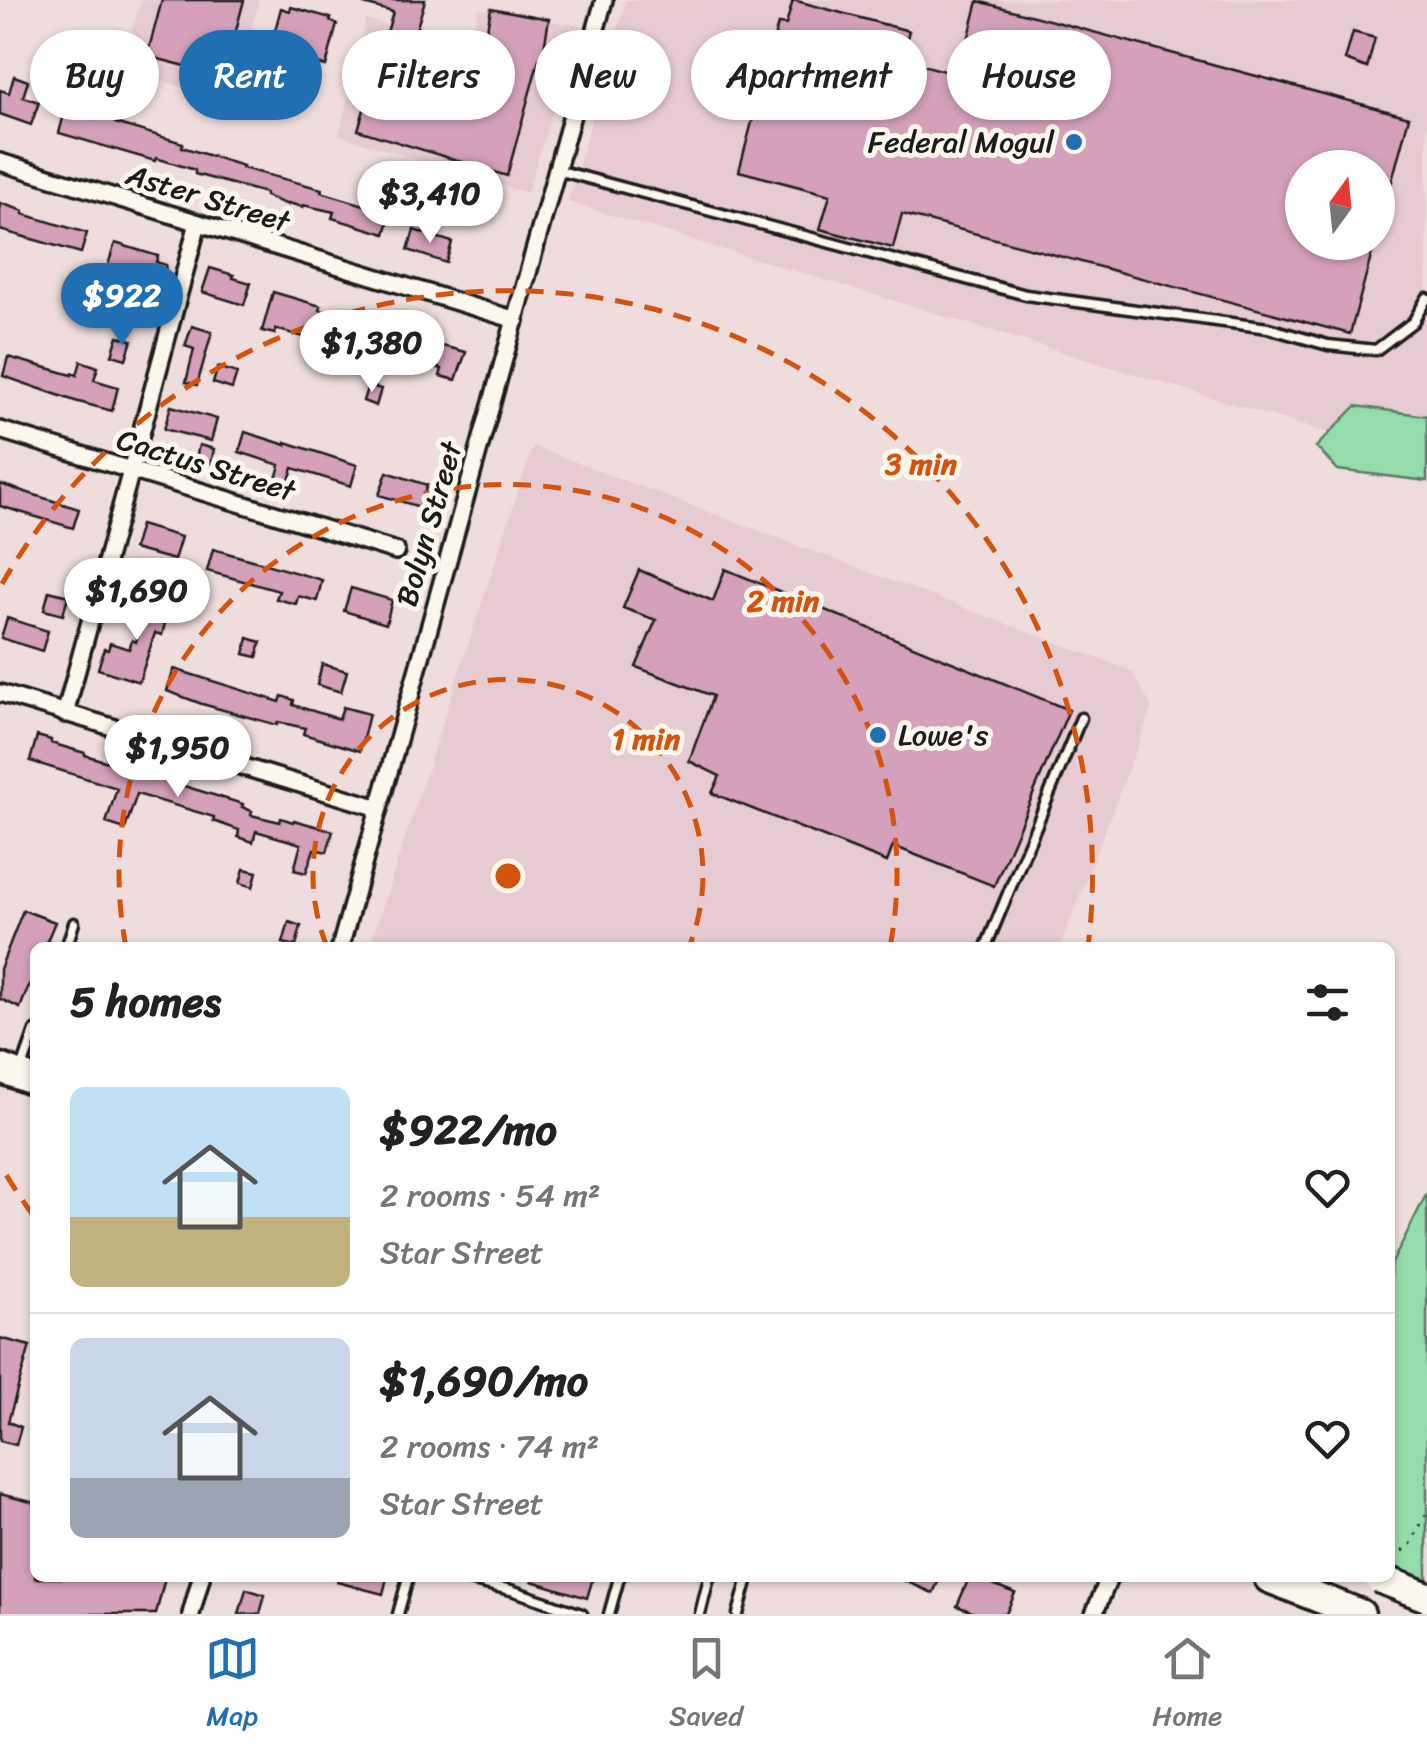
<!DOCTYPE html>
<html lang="en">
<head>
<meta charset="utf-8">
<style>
  :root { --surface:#fff; --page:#f6f6f6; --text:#222; --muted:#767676; --line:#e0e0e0; --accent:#1f6fb2 }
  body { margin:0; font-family:Sriracha,sans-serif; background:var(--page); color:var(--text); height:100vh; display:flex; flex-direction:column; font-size:38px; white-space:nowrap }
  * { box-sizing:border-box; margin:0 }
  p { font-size:32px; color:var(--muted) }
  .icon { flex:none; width:55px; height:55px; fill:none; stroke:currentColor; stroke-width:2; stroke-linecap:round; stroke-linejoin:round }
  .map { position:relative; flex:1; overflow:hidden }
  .side { position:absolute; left:30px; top:942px; width:1365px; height:640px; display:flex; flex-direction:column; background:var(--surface); border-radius:15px; box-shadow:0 2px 8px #0004 }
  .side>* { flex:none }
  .hud { position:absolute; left:30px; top:30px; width:1368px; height:90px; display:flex; gap:20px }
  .needle { width:65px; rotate:15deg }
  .fabs { position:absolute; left:1285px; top:150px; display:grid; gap:20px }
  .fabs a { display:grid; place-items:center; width:110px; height:110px; border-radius:50%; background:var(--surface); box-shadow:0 2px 8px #0004; font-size:50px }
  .price { position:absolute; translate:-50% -85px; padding:0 22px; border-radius:35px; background:#fff; color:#222; font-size:32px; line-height:65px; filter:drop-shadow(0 2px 5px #0008) }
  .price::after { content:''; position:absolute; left:50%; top:60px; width:30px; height:22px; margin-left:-15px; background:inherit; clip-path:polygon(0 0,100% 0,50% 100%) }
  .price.on { background:var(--accent); color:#fff }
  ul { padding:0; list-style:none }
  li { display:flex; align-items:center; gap:30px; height:250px; padding:0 40px }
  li+li { border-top:2px solid var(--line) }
  li span { display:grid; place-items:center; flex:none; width:280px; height:200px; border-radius:15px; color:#555 }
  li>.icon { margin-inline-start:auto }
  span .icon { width:120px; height:120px; fill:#fffc; stroke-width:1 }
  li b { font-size:42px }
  h2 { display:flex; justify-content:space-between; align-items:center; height:120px; padding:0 40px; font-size:42px }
  .pill { padding:0 35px; border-radius:45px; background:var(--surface); box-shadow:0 2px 8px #0004; font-size:35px; line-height:90px }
  .pill.on { background:var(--accent); color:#fff }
  .dock { display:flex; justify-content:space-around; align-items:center; height:140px; border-top:2px solid var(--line); background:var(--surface); font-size:28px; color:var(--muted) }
  .dock a { display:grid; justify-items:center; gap:5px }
  .dock .on { color:var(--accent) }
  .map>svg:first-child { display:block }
  .built { fill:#e7cbd2; fill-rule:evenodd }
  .green { fill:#95dcab; stroke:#587c64; stroke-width:2.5 }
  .building { fill:#d4a0ba; stroke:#1c1c1c; stroke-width:2.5 }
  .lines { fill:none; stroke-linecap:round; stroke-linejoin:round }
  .lane-casing { stroke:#1c1c1c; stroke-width:15 }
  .street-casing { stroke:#1c1c1c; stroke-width:22 }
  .highway-casing { stroke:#1c1c1c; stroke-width:35 }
  .path { stroke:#1c1c1c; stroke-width:2.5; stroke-dasharray:2.5 8; stroke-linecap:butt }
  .lane { stroke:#fbf7ec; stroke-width:8 }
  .street { stroke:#fbf7ec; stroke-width:15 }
  .highway { stroke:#fbf7ec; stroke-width:28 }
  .highway-bridge-casing { stroke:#1c1c1c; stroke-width:35; stroke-linecap:butt }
  .highway-bridge { stroke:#fbf7ec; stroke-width:28 }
  .ring { fill:none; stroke:#d4530e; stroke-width:5; stroke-dasharray:18 12 }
  .poi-dot { fill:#1f6fb2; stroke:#fbf7ec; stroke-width:4 }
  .labels { text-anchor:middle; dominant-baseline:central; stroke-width:10; stroke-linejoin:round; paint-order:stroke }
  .poi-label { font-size:30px; fill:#1c1c1c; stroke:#fbf7ec; text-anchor:end }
  .street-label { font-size:30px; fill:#1c1c1c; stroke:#fbf7ec }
  .centre { fill:#d4530e; stroke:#fbf7ec; stroke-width:5 }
  .ring-label { font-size:30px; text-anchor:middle; font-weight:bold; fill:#d4530e; stroke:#fbf7ec; stroke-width:10; stroke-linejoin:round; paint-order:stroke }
</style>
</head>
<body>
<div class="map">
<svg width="1427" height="1614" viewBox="0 0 1427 1614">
  <rect width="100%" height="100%" fill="#efdddd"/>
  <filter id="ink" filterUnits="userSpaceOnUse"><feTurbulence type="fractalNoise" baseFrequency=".01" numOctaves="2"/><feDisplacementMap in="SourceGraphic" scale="20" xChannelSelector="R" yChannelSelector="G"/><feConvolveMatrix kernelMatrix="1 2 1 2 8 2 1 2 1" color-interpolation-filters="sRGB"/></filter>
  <g filter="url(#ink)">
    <g class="built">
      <path d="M 141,0 L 259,0 L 233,103 L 121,68 Z"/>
      <path d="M 626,0 L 1427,0 L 1427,463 L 568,202 ZM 1302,168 L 1378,168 L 1378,242 L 1302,242 Z"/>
      <path d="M 479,8 L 580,26 L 527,193 L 339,135 L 366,19 L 467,48 Z"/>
      <path d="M 533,446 L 1132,671 L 1152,708 L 1060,947 L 369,948 Z"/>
    </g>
    <g class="green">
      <path d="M 1356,406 L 1427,416 L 1427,481 L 1338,470 L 1316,447 Z"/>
      <path d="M 1427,1193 L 1427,1588 L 1390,1572 L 1390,1267 Z"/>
    </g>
    <g class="building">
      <path d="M 162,0 L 244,0 L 224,76 L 147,56 Z"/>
      <path d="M 364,0 L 425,0 L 413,41 L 481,61 L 491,8 L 549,19 L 542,60 L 539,59 L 507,176 L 358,130 L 393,12 L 364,4 Z"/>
      <path d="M 793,0 L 909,31 L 901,59 L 959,75 L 978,1 L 1409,117 L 1382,218 L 1378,217 L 1378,168 L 1302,168 L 1302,242 L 1375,242 L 1350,334 L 902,214 L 893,248 L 820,229 L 830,195 L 739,171 L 778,24 L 786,25 Z"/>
      <path d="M 291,7 L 331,18 L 330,21 L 337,24 L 326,66 L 317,64 L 307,100 L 260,86 L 281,8 L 290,11 Z"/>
      <path d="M 1353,32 L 1375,38 L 1367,68 L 1345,60 Z"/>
      <path d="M 14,76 L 28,81 L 23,97 L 39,102 L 31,125 L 0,114 L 0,90 L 9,93 Z"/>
      <path d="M 65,111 L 94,119 L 96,112 L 117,118 L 115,123 L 183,143 L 182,147 L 243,166 L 242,168 L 322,189 L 321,192 L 391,213 L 385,234 L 332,218 L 334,212 L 303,205 L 303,207 L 288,203 L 288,205 L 265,196 L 265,193 L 195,174 L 195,170 L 156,158 L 155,161 L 59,133 Z"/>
      <path d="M 0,203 L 24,211 L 23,214 L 87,233 L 81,253 L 0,230 Z"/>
      <path d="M 414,230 L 452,242 L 446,263 L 408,250 Z"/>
      <path d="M 115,243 L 158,256 L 156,262 L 166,265 L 162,279 L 108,265 Z"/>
      <path d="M 210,268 L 234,275 L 233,278 L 251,283 L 244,305 L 202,292 Z"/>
      <path d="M 273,292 L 321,306 L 320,310 L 362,322 L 364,317 L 379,321 L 377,325 L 392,329 L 381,365 L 367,361 L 370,351 L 354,347 L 355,343 L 338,340 L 340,332 L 310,326 L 307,338 L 276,329 L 275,334 L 262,331 Z"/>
      <path d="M 192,326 L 212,332 L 197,385 L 186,382 L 194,349 L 185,346 Z"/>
      <path d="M 118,336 L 132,340 L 126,359 L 112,355 Z"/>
      <path d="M 427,342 L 466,352 L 456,380 L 440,376 L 442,369 L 419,362 Z"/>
      <path d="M 8,357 L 72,375 L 73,373 L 77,375 L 81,361 L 98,367 L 94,380 L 118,387 L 112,411 L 75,401 L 3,376 Z"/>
      <path d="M 218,367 L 237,373 L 232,389 L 213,383 Z"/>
      <path d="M 368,385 L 381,389 L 376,406 L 363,401 Z"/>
      <path d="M 171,406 L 217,419 L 211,441 L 164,429 Z"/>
      <path d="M 245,432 L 286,445 L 286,442 L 357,465 L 351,486 L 293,468 L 288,483 L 276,479 L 280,465 L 239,452 Z"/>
      <path d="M 199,445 L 214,449 L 211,463 L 196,459 Z"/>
      <path d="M 387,472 L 427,485 L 420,507 L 379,495 Z"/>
      <path d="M 0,484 L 79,509 L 73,528 L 0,506 Z"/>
      <path d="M 140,525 L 181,537 L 174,560 L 133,549 Z"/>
      <path d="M 213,549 L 322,580 L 317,601 L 298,596 L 296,604 L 276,599 L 279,591 L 207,571 Z"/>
      <path d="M 725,569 L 1069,710 L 994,886 L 893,846 L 887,862 L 712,793 L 720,776 L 689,761 L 713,696 L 636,667 L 656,620 L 623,608 L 639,570 L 713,601 Z"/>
      <path d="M 351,588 L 392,600 L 386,624 L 344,611 Z"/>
      <path d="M 49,591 L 68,596 L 63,615 L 44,610 Z"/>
      <path d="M 156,591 L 172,598 L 165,616 L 167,616 L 162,635 L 155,633 L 139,682 L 98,669 L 104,649 L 108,650 L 110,643 L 129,649 L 132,640 L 136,642 L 145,610 L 148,611 Z"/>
      <path d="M 7,618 L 48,631 L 42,651 L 1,638 Z"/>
      <path d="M 248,638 L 261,642 L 257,657 L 244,654 Z"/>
      <path d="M 322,664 L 347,671 L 341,692 L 317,685 Z"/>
      <path d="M 174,669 L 280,702 L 282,696 L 294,700 L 293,705 L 339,719 L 343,707 L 369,714 L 360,751 L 303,734 L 305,728 L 278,722 L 277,725 L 202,704 L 167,691 Z"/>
      <path d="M 37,736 L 51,740 L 51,743 L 85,753 L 85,755 L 108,762 L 109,760 L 119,763 L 119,766 L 243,804 L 242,807 L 252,811 L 251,815 L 280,822 L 281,818 L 293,822 L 294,820 L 333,831 L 327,852 L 314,849 L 306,873 L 294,870 L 301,844 L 256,831 L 253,842 L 238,837 L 239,830 L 213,821 L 214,817 L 137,794 L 125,829 L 106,823 L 117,788 L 30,761 Z"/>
      <path d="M 244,869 L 257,872 L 253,887 L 240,883 Z"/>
      <path d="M 23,910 L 55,922 L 44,948 L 35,948 L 35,971 L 20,1008 L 0,999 L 0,969 Z"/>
      <path d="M 289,922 L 301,926 L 296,946 L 283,943 Z"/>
      <path d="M 0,1338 L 30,1346 L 8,1422 L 21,1427 L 16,1445 L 0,1441 Z"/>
      <path d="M 0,1494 L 35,1503 L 35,1578 L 165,1578 L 156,1614 L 0,1614 Z"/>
      <path d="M 338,1578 L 387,1578 L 383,1594 L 337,1582 Z"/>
      <path d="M 532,1578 L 593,1578 L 587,1598 L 532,1581 Z"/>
      <path d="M 898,1578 L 940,1578 L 933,1593 Z"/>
      <path d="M 969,1578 L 977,1578 L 1015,1593 L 1006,1614 L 977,1614 L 957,1606 Z"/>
      <path d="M 246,1589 L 265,1595 L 260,1614 L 239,1614 Z"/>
    </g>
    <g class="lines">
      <defs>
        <g id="lane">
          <path d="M 557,170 L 1026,295 L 1268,328 L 1328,345 L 1376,350 L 1413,322 L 1427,298"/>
          <path d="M 987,944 L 1081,718"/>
          <path d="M 66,948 L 74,923"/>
          <path d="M 21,1071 L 35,1031"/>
          <path d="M 460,1578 L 511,1590 L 582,1614"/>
          <path d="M 398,1614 L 408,1578"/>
          <path d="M 609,1614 L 619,1578"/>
          <path d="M 700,1614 L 709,1578"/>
          <path d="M 738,1614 L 748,1578"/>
        </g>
        <g id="street">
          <path d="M 0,162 L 516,320"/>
          <path d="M 0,430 L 396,551"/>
          <path d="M 0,693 L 379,808"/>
          <path d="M 65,714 L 198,223"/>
          <path d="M 340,948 L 604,0"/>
          <path d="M 191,1614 L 201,1578"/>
          <path d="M 1094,1614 L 1109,1578"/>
        </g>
        <g id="highway">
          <path d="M 0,1068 L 35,1081"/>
          <path d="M 1269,1578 L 1360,1614"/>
        </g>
      </defs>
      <use href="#lane" class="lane-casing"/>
      <use href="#street" class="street-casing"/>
      <use href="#highway" class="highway-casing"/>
      <path class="path" d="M 1394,1558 L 1411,1544 L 1427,1512"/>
      <use href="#lane" class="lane"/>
      <use href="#street" class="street"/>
      <use href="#highway" class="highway"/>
      <defs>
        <path id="highway-bridge" d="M 1379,1578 L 1427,1597"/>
      </defs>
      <use href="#highway-bridge" class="highway-bridge-casing"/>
      <use href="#highway-bridge" class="highway-bridge"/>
    </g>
  </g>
  <g class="ring">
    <path d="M327 947A195 195 0 1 1 689 947"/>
    <path d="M126 947A389 389 0 1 1 890 947"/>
    <path d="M33 1215A584 584 0 0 1 2 1168M2 584A584 584 0 0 1 1088 947"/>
  </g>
  <g class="poi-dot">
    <circle cx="1074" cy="142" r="10"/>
    <circle cx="878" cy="735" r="10"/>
  </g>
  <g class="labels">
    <g class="poi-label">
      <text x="1054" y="142">Federal Mogul</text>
      <text x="898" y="735" text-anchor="start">Lowe's</text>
    </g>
    <g class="street-label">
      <text transform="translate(208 198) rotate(17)">Aster Street</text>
      <text transform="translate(206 465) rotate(17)">Cactus Street</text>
      <text transform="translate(429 524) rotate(-74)">Bolyn Street</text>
    </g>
  </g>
  <circle cx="508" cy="876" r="15" class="centre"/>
  <g class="ring-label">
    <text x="921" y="474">3 min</text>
    <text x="783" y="611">2 min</text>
    <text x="646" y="749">1 min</text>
  </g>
</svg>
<div class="fabs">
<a><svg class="needle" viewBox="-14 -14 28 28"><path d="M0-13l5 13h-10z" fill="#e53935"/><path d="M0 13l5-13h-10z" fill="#767676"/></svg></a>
</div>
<b class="price" style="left:430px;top:246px">$3,410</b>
<b class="price on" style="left:122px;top:348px">$922</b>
<b class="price" style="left:372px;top:395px">$1,380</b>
<b class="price" style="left:137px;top:643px">$1,690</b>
<b class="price" style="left:178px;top:800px">$1,950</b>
<div class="hud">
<a class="pill">Buy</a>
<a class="pill on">Rent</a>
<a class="pill">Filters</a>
<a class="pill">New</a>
<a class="pill">Apartment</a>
<a class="pill">House</a>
</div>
<section class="side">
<h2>5 homes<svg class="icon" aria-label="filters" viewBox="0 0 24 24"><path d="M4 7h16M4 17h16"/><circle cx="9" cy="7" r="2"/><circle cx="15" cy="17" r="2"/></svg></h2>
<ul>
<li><span style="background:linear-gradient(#bfe0f5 65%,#c2b280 0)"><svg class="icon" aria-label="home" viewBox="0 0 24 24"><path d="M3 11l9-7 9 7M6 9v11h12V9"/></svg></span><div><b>$922/mo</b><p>2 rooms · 54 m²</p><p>Star Street</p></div><svg class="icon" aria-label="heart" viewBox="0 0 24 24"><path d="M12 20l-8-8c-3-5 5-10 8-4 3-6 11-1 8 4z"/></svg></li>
<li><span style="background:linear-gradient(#c9d6e8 70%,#9aa5b1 0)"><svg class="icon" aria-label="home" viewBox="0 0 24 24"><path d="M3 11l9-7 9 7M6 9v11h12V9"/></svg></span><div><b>$1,690/mo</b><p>2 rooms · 74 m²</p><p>Star Street</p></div><svg class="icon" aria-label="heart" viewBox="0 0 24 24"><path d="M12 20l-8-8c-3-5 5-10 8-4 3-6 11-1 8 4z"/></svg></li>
</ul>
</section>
</div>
<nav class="dock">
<a class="on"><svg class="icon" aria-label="map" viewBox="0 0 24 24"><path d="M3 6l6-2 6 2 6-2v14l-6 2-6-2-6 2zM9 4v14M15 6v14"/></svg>Map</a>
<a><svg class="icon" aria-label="saved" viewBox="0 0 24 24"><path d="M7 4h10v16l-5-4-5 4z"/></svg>Saved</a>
<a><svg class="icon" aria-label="home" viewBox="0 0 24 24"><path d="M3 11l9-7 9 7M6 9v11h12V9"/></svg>Home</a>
</nav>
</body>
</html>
